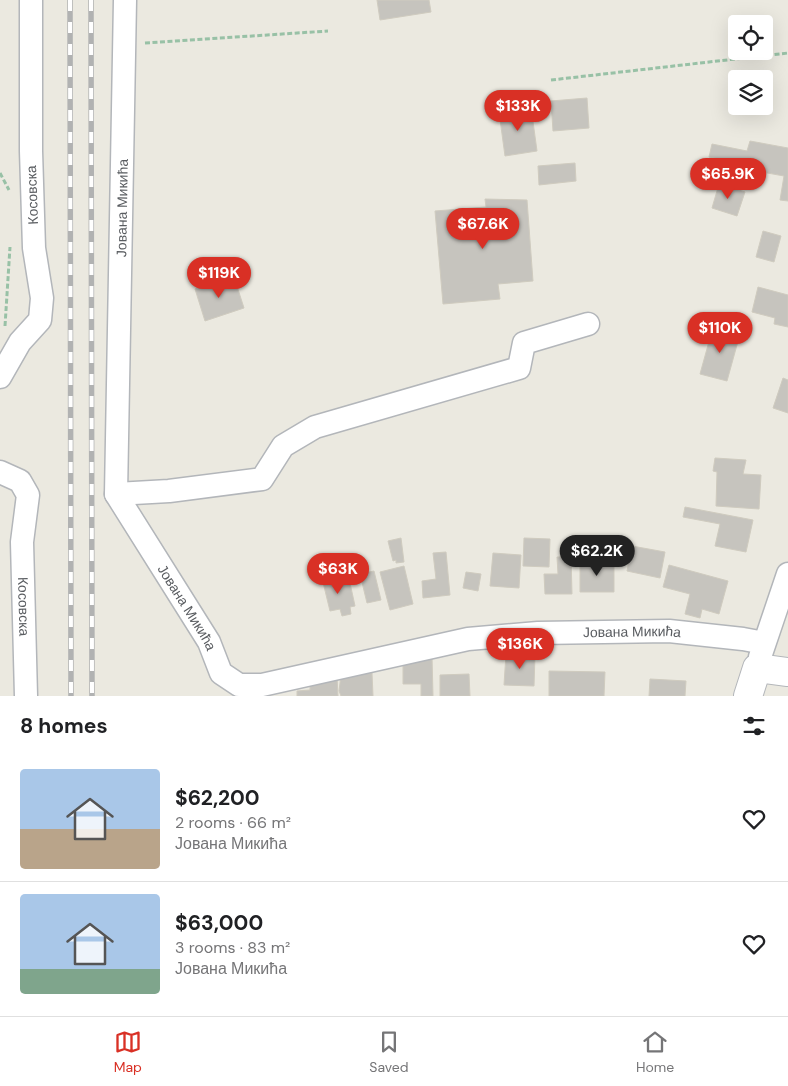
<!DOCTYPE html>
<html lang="en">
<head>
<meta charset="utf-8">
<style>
  :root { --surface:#fff; --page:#f2f2f2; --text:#202124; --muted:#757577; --line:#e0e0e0; --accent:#d93025 }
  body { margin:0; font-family:"DM Sans",sans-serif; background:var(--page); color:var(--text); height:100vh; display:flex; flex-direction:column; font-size:19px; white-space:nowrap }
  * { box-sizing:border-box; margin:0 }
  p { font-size:16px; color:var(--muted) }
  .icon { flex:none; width:28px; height:28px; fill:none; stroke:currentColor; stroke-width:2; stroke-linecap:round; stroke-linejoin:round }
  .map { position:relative; height:696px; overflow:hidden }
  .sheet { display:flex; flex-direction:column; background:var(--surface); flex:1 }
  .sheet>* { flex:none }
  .tools { position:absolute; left:728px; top:15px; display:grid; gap:10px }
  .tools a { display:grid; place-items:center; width:45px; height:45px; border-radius:5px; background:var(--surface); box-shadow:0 5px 20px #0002; font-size:25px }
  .price { position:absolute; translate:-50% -42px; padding:0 11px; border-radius:18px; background:var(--accent); color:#fff; font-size:16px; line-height:32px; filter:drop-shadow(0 1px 2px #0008) }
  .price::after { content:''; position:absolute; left:50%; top:30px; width:15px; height:11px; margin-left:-8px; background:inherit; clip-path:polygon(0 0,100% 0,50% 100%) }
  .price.selected { background:#222; color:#fff }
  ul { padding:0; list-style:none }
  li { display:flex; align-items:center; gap:15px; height:125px; padding:0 20px }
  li+li { border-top:1px solid var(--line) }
  li span { display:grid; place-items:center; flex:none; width:140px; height:100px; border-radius:5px; color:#555 }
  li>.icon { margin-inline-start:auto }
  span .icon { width:60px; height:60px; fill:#fffc; stroke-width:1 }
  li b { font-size:21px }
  h2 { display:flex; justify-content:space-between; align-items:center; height:60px; padding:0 20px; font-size:21px }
  .menu { display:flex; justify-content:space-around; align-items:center; height:70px; border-top:1px solid var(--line); background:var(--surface); font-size:14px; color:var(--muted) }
  .menu a { display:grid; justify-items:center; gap:2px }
  .menu .selected { color:var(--accent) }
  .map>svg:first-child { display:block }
  .building { fill:#c6c4be; stroke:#cfcbbf }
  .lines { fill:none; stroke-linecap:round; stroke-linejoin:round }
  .minor-casing { stroke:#b3b6ba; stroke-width:25 }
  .tertiary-casing { stroke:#b3b6ba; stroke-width:30 }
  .path { stroke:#98c1a6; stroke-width:3; stroke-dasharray:5 2.5; stroke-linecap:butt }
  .minor { stroke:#fff; stroke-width:22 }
  .tertiary { stroke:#fff; stroke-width:28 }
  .rail-casing { stroke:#b1b2b2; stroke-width:5.5 }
  .rail { stroke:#fff; stroke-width:4; stroke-dasharray:11; stroke-linecap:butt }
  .labels { text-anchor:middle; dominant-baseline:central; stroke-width:4; stroke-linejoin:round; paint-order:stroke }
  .street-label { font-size:14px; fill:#595c60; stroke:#fff }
</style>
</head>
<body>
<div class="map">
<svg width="788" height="696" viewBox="0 0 788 696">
  <rect width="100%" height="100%" fill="#ebe9e0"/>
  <g class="building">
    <path d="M 377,0 L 429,0 L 431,12 L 380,20 Z"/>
    <path d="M 587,98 L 589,128 L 553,131 L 551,101 Z"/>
    <path d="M 531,107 L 537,151 L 505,156 L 499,112 Z"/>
    <path d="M 750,141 L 788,148 L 788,201 L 780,200 L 784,176 L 745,169 L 746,164 L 709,157 L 712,144 L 747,151 Z"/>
    <path d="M 575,163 L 576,181 L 539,185 L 538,166 Z"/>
    <path d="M 719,184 L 745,192 L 737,216 L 712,208 Z"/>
    <path d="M 485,199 L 527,200 L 533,281 L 498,284 L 500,299 L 443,304 L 435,211 L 486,207 Z"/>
    <path d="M 763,231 L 781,236 L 774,262 L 756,257 Z"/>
    <path d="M 234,277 L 244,308 L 205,321 L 195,289 Z"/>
    <path d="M 758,287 L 788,295 L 788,327 L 774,324 L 775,318 L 752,312 Z"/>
    <path d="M 713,327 L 740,334 L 727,381 L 700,374 Z"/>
    <path d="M 783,378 L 788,380 L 788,413 L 773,408 Z"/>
    <path d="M 715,458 L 746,460 L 743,474 L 761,475 L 759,509 L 716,506 L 717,472 L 713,471 Z"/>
    <path d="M 685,507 L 753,520 L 746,552 L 715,546 L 720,524 L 683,517 Z"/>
    <path d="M 401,538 L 404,562 L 396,563 L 396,560 L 393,561 L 388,541 Z"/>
    <path d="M 524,538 L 550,539 L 549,567 L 523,566 Z"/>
    <path d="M 632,546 L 665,552 L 660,578 L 627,571 Z"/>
    <path d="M 446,552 L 450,595 L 423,598 L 422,581 L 436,579 L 433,553 Z"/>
    <path d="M 493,553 L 521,555 L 519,588 L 490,586 Z"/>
    <path d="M 557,557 L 571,557 L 572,594 L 545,594 L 544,574 L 558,574 Z"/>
    <path d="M 580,561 L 614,562 L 614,592 L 580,592 Z"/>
    <path d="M 669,565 L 728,581 L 719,614 L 702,609 L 700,618 L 685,614 L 690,594 L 663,587 Z"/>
    <path d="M 404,566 L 413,604 L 390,610 L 380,572 Z"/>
    <path d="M 333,571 L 336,586 L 350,583 L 355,606 L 350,607 L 351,614 L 342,616 L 340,609 L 330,611 L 321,574 Z"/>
    <path d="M 374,571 L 381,600 L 367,603 L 360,574 Z"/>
    <path d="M 466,572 L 481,574 L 478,591 L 463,588 Z"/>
    <path d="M 506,654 L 535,655 L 534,686 L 504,685 Z"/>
    <path d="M 403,656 L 432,656 L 433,696 L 421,696 L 421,684 L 403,684 Z"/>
    <path d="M 549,671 L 605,672 L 604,696 L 549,696 Z"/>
    <path d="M 372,673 L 373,696 L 341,696 L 339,691 L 341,675 Z"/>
    <path d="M 469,674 L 470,696 L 440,696 L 440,675 Z"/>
    <path d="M 337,676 L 338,696 L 297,696 L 297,691 L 310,690 L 310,677 Z"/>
    <path d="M 650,679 L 686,681 L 685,696 L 649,696 Z"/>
  </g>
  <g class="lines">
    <defs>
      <g id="minor">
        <path id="s1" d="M 125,0 L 116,494 L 209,642 L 221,673 L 239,685 L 262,685 L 468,639 L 538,633 L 669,631 L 743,639 L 764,643"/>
        <path d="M 0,377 L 20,342 L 40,320 L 42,298 L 34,248 L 31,151 L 31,0"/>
        <path id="s2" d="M 0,472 L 20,481 L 28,495 L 22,542 L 26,696"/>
        <path d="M 116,494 L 169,491 L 262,479 L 283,446 L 315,427 L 519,368 L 524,343 L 588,324"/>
        <path d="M 760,657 L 788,574"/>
      </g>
      <path id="tertiary" d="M 748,696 L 757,668 L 788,672"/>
    </defs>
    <use href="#minor" class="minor-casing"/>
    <use href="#tertiary" class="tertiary-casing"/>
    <g class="path">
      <path d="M 145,43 L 328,31"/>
      <path d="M 551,80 L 788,53"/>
      <path d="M 0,173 L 9,190"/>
      <path d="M 5,326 L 10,247"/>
    </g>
    <use href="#minor" class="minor"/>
    <use href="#tertiary" class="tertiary"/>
    <defs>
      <g id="rail">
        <path d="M 70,0 L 71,696"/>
        <path d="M 91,0 L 92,696"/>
      </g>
    </defs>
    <use href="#rail" class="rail-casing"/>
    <use href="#rail" class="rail"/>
  </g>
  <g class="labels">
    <g class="street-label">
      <text transform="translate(32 195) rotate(-92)">Косовска</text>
      <text transform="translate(122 208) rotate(-89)">Јована Микића</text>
      <text stroke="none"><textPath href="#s2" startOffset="150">Косовска</textPath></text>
      <text stroke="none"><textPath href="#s1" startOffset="628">Јована Микића</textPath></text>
      <text stroke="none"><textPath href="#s1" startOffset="1122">Јована Микића</textPath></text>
    </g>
  </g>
</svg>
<div class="tools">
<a><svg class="icon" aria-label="locate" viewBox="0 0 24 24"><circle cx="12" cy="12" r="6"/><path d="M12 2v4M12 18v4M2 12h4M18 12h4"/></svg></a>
<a><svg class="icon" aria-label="layers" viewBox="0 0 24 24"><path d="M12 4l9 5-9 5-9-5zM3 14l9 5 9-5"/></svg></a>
</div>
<b class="price" style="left:518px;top:132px">$133K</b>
<b class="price" style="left:728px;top:200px">$65.9K</b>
<b class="price" style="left:483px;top:250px">$67.6K</b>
<b class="price" style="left:219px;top:299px">$119K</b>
<b class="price" style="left:720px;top:354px">$110K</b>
<b class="price selected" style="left:597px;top:577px">$62.2K</b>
<b class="price" style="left:338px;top:595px">$63K</b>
<b class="price" style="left:520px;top:670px">$136K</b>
</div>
<section class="sheet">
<h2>8 homes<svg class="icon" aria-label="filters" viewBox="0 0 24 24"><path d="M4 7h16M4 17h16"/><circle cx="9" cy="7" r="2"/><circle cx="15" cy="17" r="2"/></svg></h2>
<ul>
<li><span style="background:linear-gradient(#a9c7e8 60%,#b9a48a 0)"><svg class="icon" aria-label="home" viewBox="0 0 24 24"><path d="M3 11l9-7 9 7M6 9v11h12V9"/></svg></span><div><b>$62,200</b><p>2 rooms · 66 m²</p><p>Јована Микића</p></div><svg class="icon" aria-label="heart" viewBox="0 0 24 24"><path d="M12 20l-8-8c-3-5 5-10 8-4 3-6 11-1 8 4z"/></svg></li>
<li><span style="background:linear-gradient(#a9c7e8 75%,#7fa58c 0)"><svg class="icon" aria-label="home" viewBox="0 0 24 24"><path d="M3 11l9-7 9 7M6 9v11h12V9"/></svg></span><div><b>$63,000</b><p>3 rooms · 83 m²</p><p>Јована Микића</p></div><svg class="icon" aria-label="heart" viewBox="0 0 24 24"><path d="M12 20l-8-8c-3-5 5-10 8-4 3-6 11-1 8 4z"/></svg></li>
</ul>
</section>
<nav class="menu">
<a class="selected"><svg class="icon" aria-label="map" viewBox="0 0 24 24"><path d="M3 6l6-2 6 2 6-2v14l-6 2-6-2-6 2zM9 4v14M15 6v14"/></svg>Map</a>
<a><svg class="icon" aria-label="saved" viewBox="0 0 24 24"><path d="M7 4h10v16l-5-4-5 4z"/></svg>Saved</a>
<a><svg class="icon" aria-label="home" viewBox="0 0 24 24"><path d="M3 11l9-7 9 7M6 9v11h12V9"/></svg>Home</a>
</nav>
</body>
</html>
